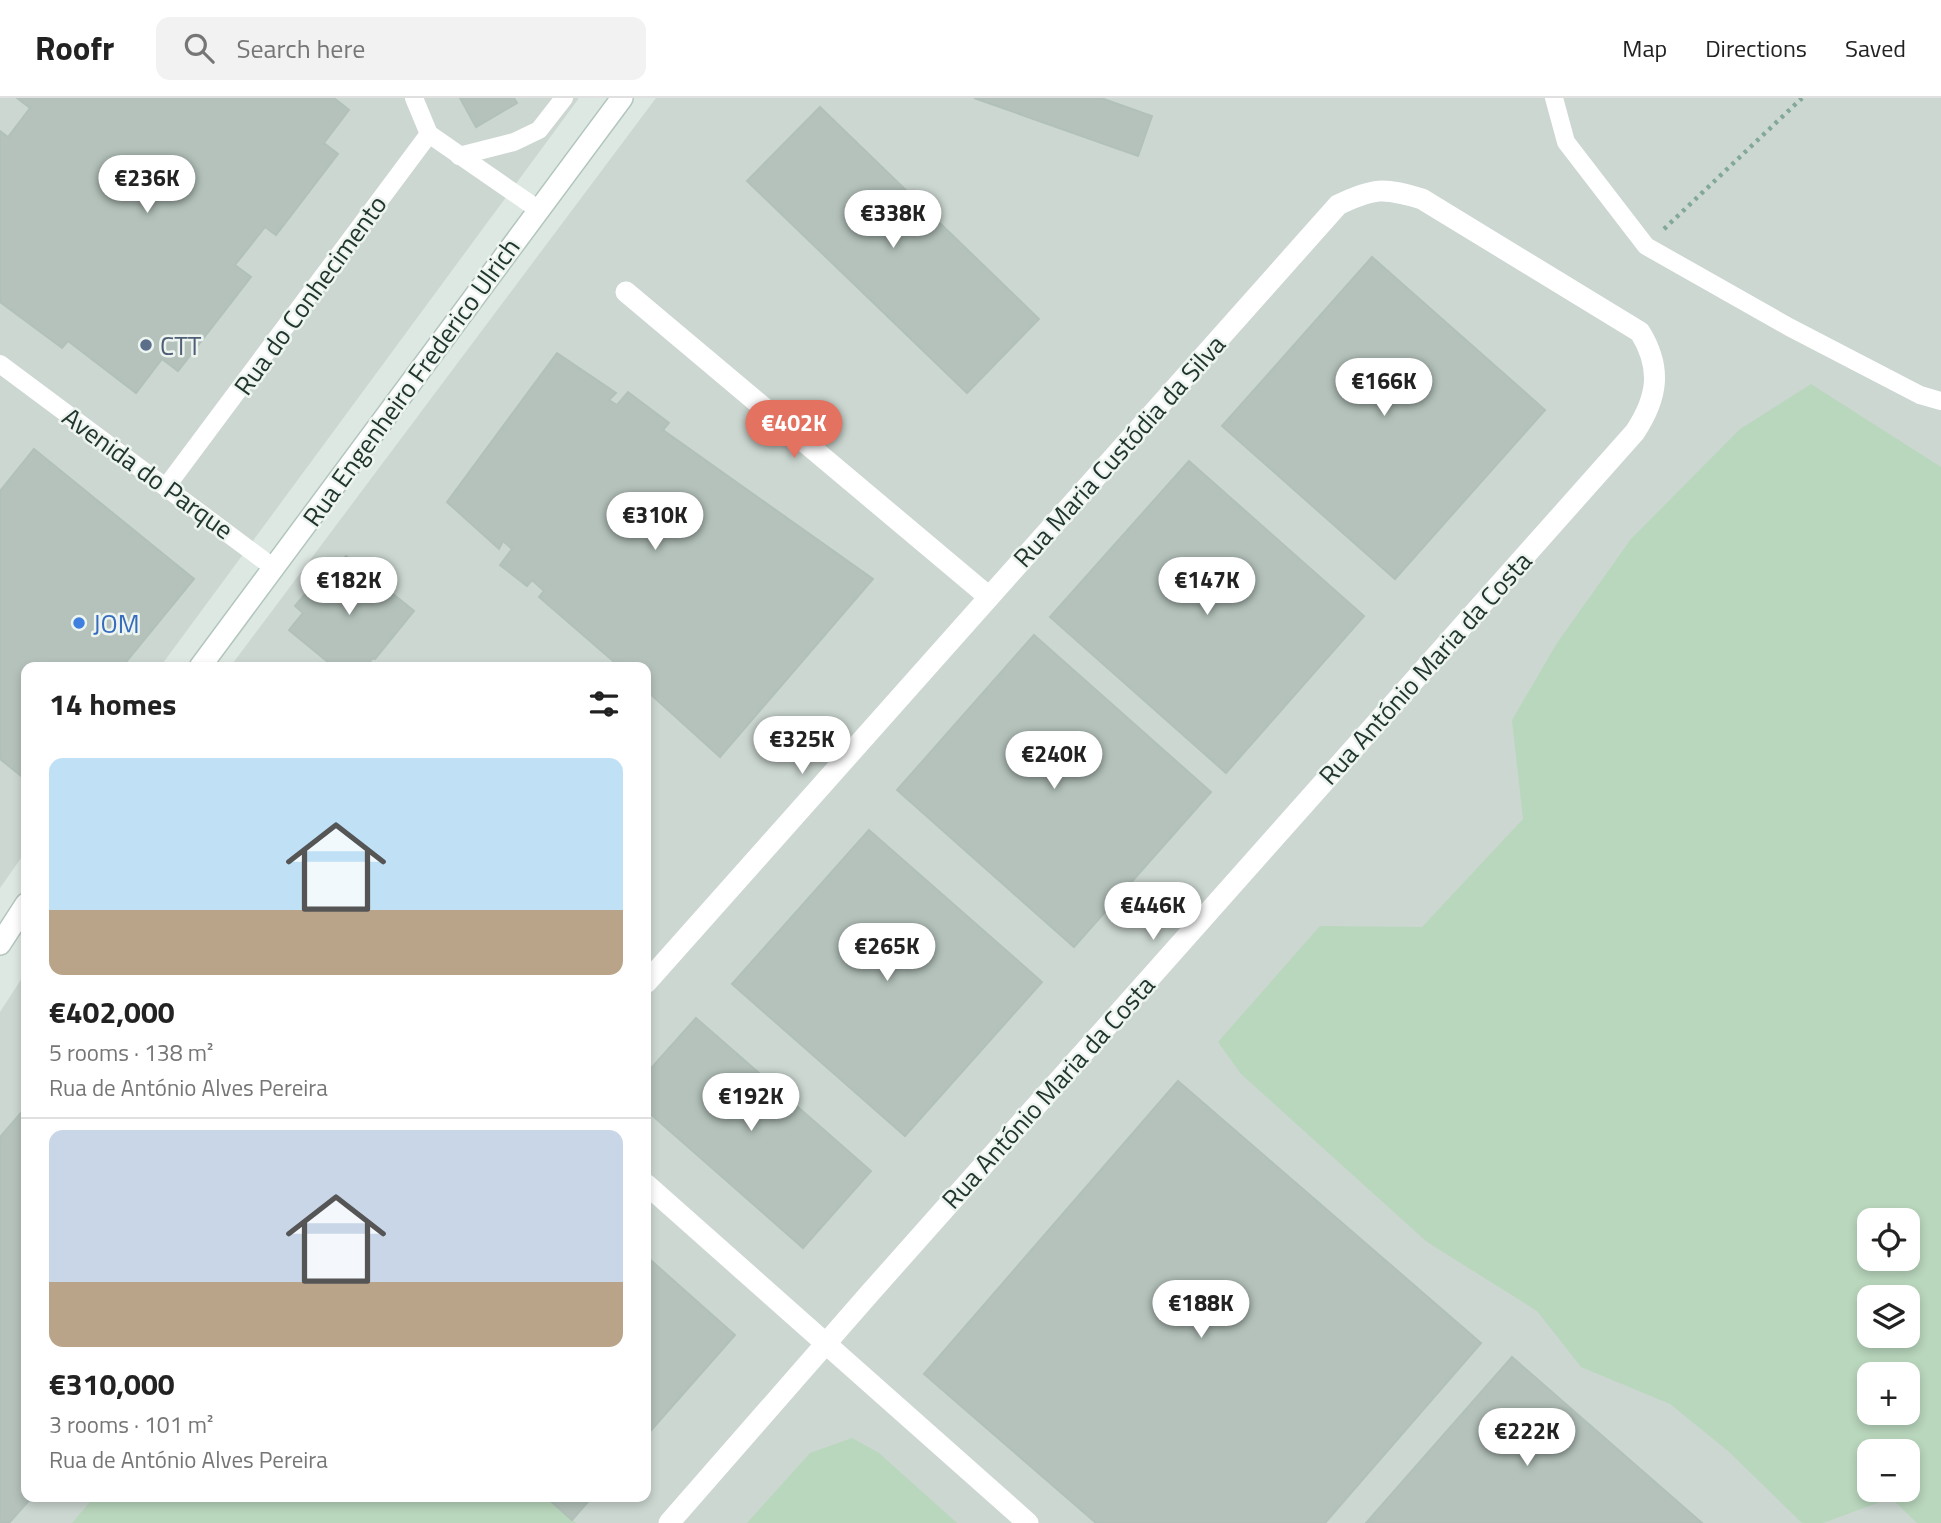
<!DOCTYPE html>
<html lang="en">
<head>
<meta charset="utf-8">
<style>
  :root { --surface:#fff; --page:#f2f2f2; --text:#222; --muted:#767676; --line:#e0e0e0; --accent:#e37261 }
  body { margin:0; font-family:"Titillium Web",sans-serif; background:var(--page); color:var(--text); height:100vh; display:flex; flex-direction:column; font-size:26px; white-space:nowrap }
  * { box-sizing:border-box; margin:0 }
  p { font-size:23px; color:var(--muted) }
  .icon { flex:none; width:38px; height:38px; fill:none; stroke:currentColor; stroke-width:2; stroke-linecap:round; stroke-linejoin:round }
  .map { position:relative; flex:1; overflow:hidden }
  .details { position:absolute; left:21px; top:564px; width:630px; height:840px; display:flex; flex-direction:column; background:var(--surface); border-radius:14px; box-shadow:0 4px 10px #0003 }
  .details>* { flex:none }
  .fabs { position:absolute; left:1857px; top:1110px; display:grid; gap:14px }
  .fabs a { display:grid; place-items:center; width:63px; height:63px; border-radius:14px; background:var(--surface); box-shadow:0 4px 10px #0003; font-size:35px }
  .price { position:absolute; translate:-50% -60px; padding:0 16px; border-radius:24px; background:#fff; color:#222; font-size:23px; line-height:46px; filter:drop-shadow(0 2px 4px #0008) }
  .price::after { content:''; position:absolute; left:50%; top:42px; width:21px; height:16px; margin-left:-10px; background:inherit; clip-path:polygon(0 0,100% 0,50% 100%) }
  .price.active { background:var(--accent); color:#fff }
  ul { padding:0; list-style:none }
  li { display:grid; align-content:center; gap:14px; height:371px; padding:0 28px }
  li+li { border-top:2px solid var(--line) }
  li span { display:grid; place-items:center; height:217px; border-radius:14px; color:#555 }
  li>.icon { margin-inline-start:auto }
  span .icon { width:126px; height:126px; fill:#fffc; stroke-width:1 }
  li b { font-size:30px }
  h2 { display:flex; justify-content:space-between; align-items:center; height:84px; padding:0 28px; font-size:30px }
  header { display:flex; align-items:center; gap:42px; box-sizing:border-box; height:98px; padding:0 35px; background:var(--surface); border-bottom:2px solid var(--line) }
  header strong { font-size:33px }
  nav { display:flex; gap:38px; margin-inline-start:auto; font-size:24px }
  .search { width:490px; height:63px; background:var(--page); display:flex; align-items:center; gap:18px; box-sizing:border-box; padding:0 24px; border-radius:14px; color:var(--muted); font-size:26px }
  .map>svg:first-child { display:block }
  .built { fill:#ccd7d1; fill-rule:evenodd }
  .green { fill:#b9d7bd; fill-rule:evenodd }
  .building { fill:#b4c2bb; stroke:#b1c1b9; stroke-width:2 }
  .lines { fill:none; stroke-linecap:round; stroke-linejoin:round }
  .secondary-casing { stroke:#b2c6bd; stroke-width:24 }
  .path { stroke:#81a898; stroke-width:4.5; stroke-dasharray:3.5 5; stroke-linecap:butt }
  .lane { stroke:#fff; stroke-width:18 }
  .street { stroke:#fff; stroke-width:21 }
  .secondary { stroke:#fff; stroke-width:21 }
  .service-dot { fill:#5c6f8a; stroke:#eef5f1; stroke-width:2.5 }
  .shop-dot { fill:#3f7fe0; stroke:#eef5f1; stroke-width:2.5 }
  .labels { text-anchor:middle; dominant-baseline:central; stroke-width:5; stroke-linejoin:round; paint-order:stroke }
  .street-label { font-size:26px; fill:#21362e; stroke:#eef5f1 }
  .service-label { font-size:26px; fill:#4e5e75; stroke:#eef5f1; text-anchor:start }
  .shop-label { font-size:26px; fill:#366cbe; stroke:#eef5f1; text-anchor:start }
</style>
</head>
<body>
<header>
<strong>Roofr</strong>
<div class="search"><svg class="icon" aria-label="search" viewBox="0 0 24 24"><circle cx="10" cy="10" r="6"/><path d="M15 15l6 6"/></svg>Search here</div>
<nav><a>Map</a><a>Directions</a><a>Saved</a></nav>
</header>
<div class="map">
<svg width="1941" height="1425" viewBox="0 0 1941 1425">
  <rect width="100%" height="100%" fill="#dee8e2"/>
  <g class="built">
    <path d="M 0,0 L 579,0 L 160,569 L 26,569 L 26,753 L 0,790 Z"/>
    <path d="M 656,0 L 1941,0 L 1941,1425 L 0,1425 L 0,914 L 26,874 L 26,1398 L 646,1398 L 646,569 L 230,569 ZM 1869,1122 L 1908,1122 L 1908,1160 L 1869,1160 ZM 1869,1199 L 1908,1199 L 1908,1237 L 1869,1237 ZM 1869,1276 L 1908,1276 L 1908,1314 L 1869,1314 ZM 1869,1353 L 1908,1353 L 1908,1391 L 1869,1391 Z"/>
  </g>
  <g class="green">
    <path d="M 1811,286 L 1941,369 L 1941,1425 L 1917,1425 L 1891,1400 L 1823,1425 L 1802,1425 L 1728,1353 L 1670,1306 L 1581,1269 L 1537,1213 L 1427,1144 L 1241,976 L 1218,944 L 1320,828 L 1422,829 L 1523,721 L 1512,622 L 1557,545 L 1631,441 L 1740,331 ZM 1869,1122 L 1908,1122 L 1908,1160 L 1869,1160 ZM 1869,1199 L 1908,1199 L 1908,1237 L 1869,1237 ZM 1869,1276 L 1908,1276 L 1908,1314 L 1869,1314 ZM 1869,1353 L 1908,1353 L 1908,1391 L 1869,1391 Z"/>
    <path d="M 852,1340 L 879,1355 L 957,1425 L 747,1425 L 810,1355 Z"/>
    <path d="M 95,1398 L 545,1398 L 576,1425 L 72,1425 Z"/>
  </g>
  <g class="building">
    <path d="M 17,0 L 334,0 L 349,12 L 324,45 L 338,56 L 276,137 L 265,129 L 235,167 L 251,179 L 178,273 L 162,261 L 136,295 L 68,243 L 62,250 L 0,204 L 0,33 L 8,39 L 30,10 Z"/>
    <path d="M 460,0 L 514,0 L 517,5 L 476,29 Z"/>
    <path d="M 974,0 L 1101,0 L 1152,18 L 1138,58 Z"/>
    <path d="M 820,9 L 1039,221 L 967,295 L 747,83 Z"/>
    <path d="M 1372,159 L 1545,312 L 1395,481 L 1222,328 Z"/>
    <path d="M 557,255 L 616,295 L 609,302 L 617,307 L 628,294 L 669,325 L 663,332 L 873,481 L 720,659 L 646,592 L 646,569 L 620,569 L 539,499 L 544,493 L 532,482 L 527,488 L 500,467 L 512,451 L 503,443 L 499,451 L 447,404 Z"/>
    <path d="M 34,351 L 194,481 L 122,569 L 26,569 L 26,682 L 0,661 L 0,393 Z"/>
    <path d="M 1189,363 L 1364,518 L 1226,675 L 1050,519 Z"/>
    <path d="M 346,458 L 414,513 L 375,561 L 373,560 L 365,569 L 334,569 L 289,532 L 303,515 L 295,508 L 317,482 L 324,487 Z"/>
    <path d="M 1034,537 L 1211,694 L 1074,849 L 897,692 Z"/>
    <path d="M 869,732 L 1042,884 L 905,1038 L 732,886 Z"/>
    <path d="M 696,920 L 871,1073 L 803,1150 L 646,1012 L 646,976 Z"/>
    <path d="M 1178,983 L 1481,1245 L 1325,1425 L 1096,1425 L 924,1276 Z"/>
    <path d="M 26,1009 L 26,1398 L 33,1398 L 9,1425 L 0,1425 L 0,1039 Z"/>
    <path d="M 646,1158 L 735,1237 L 646,1338 Z"/>
    <path d="M 1512,1259 L 1702,1425 L 1366,1425 Z"/>
    <path d="M 545,1398 L 593,1398 L 572,1422 Z"/>
  </g>
  <g class="lines">
    <defs>
      <g id="secondary">
        <path d="M 200,569 L 622,0"/>
        <path d="M 0,846 L 26,806"/>
      </g>
    </defs>
    <use href="#secondary" class="secondary-casing"/>
    <path class="path" d="M 1664,131 L 1802,0"/>
    <g class="lane">
      <path d="M 1554,0 L 1566,44 L 1646,148 L 1789,229 L 1920,297 L 1941,303"/>
      <path d="M 429,36 L 539,112"/>
      <path d="M 459,58 L 514,44 L 539,32 L 564,0"/>
      <path d="M 0,266 L 274,470"/>
      <path d="M 166,389 L 429,36 L 414,0"/>
    </g>
    <g class="street">
      <path d="M 626,194 L 989,499"/>
      <path d="M 646,885 L 1338,107 C 1373,90 1384,89 1422,101 L 1640,234 C 1662,270 1658,299 1635,334 L 870,1195 L 669,1425"/>
      <path d="M 646,1086 L 1028,1425"/>
    </g>
    <use href="#secondary" class="secondary"/>
  </g>
  <circle class="service-dot" cx="146" cy="247" r="7"/>
  <circle class="shop-dot" cx="79" cy="525" r="7"/>
  <g class="labels">
    <g class="street-label">
      <text transform="translate(310 197) rotate(-54)">Rua do Conhecimento</text>
      <text transform="translate(411 284) rotate(-54)">Rua Engenheiro Frederico Ulrich</text>
      <text transform="translate(1119 353) rotate(-48)">Rua Maria Custódia da Silva</text>
      <text transform="translate(148 375) rotate(36)">Avenida do Parque</text>
      <text transform="translate(1425 570) rotate(-48)">Rua António Maria da Costa</text>
      <text transform="translate(1048 994) rotate(-48)">Rua António Maria da Costa</text>
    </g>
    <g class="service-label">
      <text x="160" y="247">CTT</text>
    </g>
    <g class="shop-label">
      <text x="93" y="525">JOM</text>
    </g>
  </g>
</svg>
<div class="fabs">
<a><svg class="icon" aria-label="locate" viewBox="0 0 24 24"><circle cx="12" cy="12" r="6"/><path d="M12 2v4M12 18v4M2 12h4M18 12h4"/></svg></a>
<a><svg class="icon" aria-label="layers" viewBox="0 0 24 24"><path d="M12 4l9 5-9 5-9-5zM3 14l9 5 9-5"/></svg></a>
<a>+</a>
<a>−</a>
</div>
<b class="price" style="left:147px;top:117px">€236K</b>
<b class="price" style="left:893px;top:152px">€338K</b>
<b class="price" style="left:1384px;top:320px">€166K</b>
<b class="price active" style="left:794px;top:362px">€402K</b>
<b class="price" style="left:655px;top:454px">€310K</b>
<b class="price" style="left:349px;top:519px">€182K</b>
<b class="price" style="left:1207px;top:519px">€147K</b>
<b class="price" style="left:802px;top:678px">€325K</b>
<b class="price" style="left:1054px;top:693px">€240K</b>
<b class="price" style="left:1153px;top:844px">€446K</b>
<b class="price" style="left:887px;top:885px">€265K</b>
<b class="price" style="left:751px;top:1035px">€192K</b>
<b class="price" style="left:1201px;top:1242px">€188K</b>
<b class="price" style="left:1527px;top:1370px">€222K</b>
<section class="details">
<h2>14 homes<svg class="icon" aria-label="filters" viewBox="0 0 24 24"><path d="M4 7h16M4 17h16"/><circle cx="9" cy="7" r="2"/><circle cx="15" cy="17" r="2"/></svg></h2>
<ul>
<li><span style="background:linear-gradient(#bfe0f5 70%,#b9a48a 0)"><svg class="icon" aria-label="home" viewBox="0 0 24 24"><path d="M3 11l9-7 9 7M6 9v11h12V9"/></svg></span><div><b>€402,000</b><p>5 rooms · 138 m²</p><p>Rua de António Alves Pereira</p></div></li>
<li><span style="background:linear-gradient(#c9d6e8 70%,#b9a48a 0)"><svg class="icon" aria-label="home" viewBox="0 0 24 24"><path d="M3 11l9-7 9 7M6 9v11h12V9"/></svg></span><div><b>€310,000</b><p>3 rooms · 101 m²</p><p>Rua de António Alves Pereira</p></div></li>
</ul>
</section>
</div>
</body>
</html>
